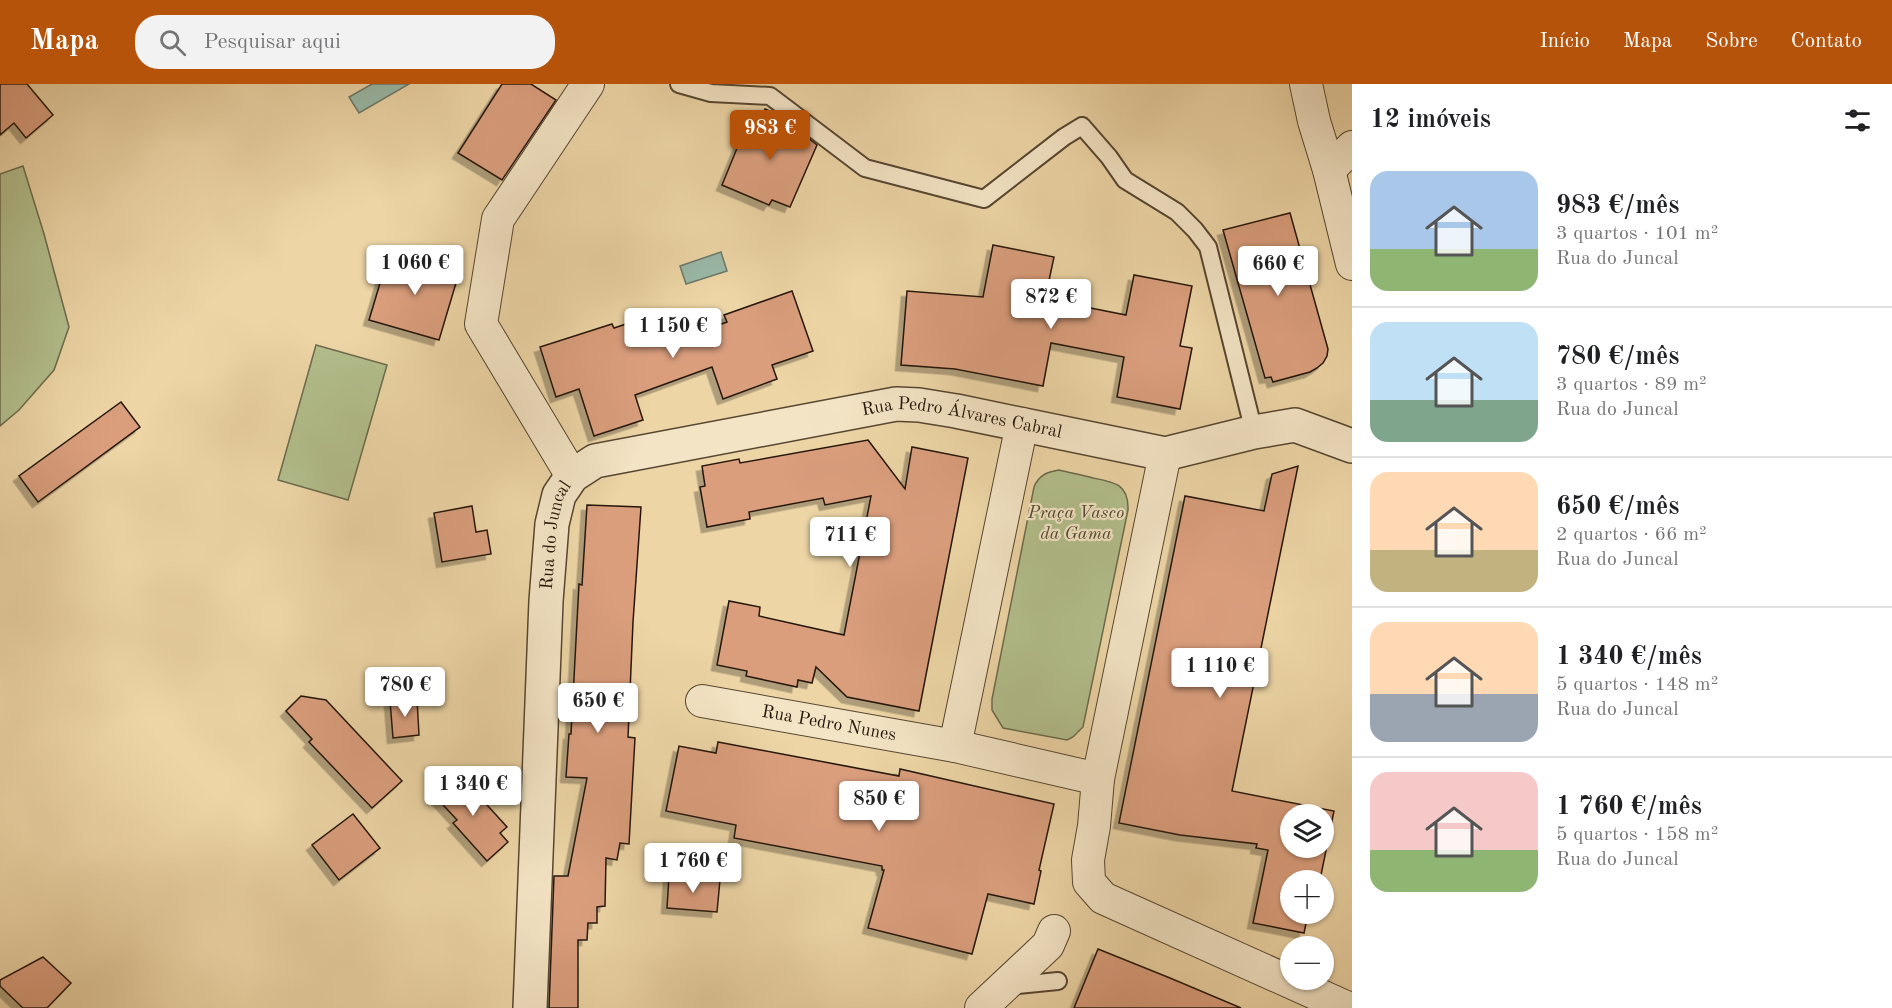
<!DOCTYPE html>
<html lang="pt">
<head>
<meta charset="utf-8">
<style>
  :root { --surface:#fff; --page:#f2f2f2; --text:#202124; --muted:#757577; --line:#e0e0e0; --accent:#b45309 }
  body { margin:0; font-family:"Old Standard TT",serif; background:var(--page); color:var(--text); height:100vh; display:flex; flex-direction:column; font-size:22px; white-space:nowrap }
  * { box-sizing:border-box; margin:0 }
  p { font-size:20px; color:var(--muted) }
  .icon { flex:none; width:33px; height:33px; fill:none; stroke:currentColor; stroke-width:2; stroke-linecap:round; stroke-linejoin:round }
  .map { position:relative; flex:1; overflow:hidden }
  .side { display:flex; flex-direction:column; background:var(--surface); width:540px }
  .side>* { flex:none }
  .buttons { position:absolute; left:1280px; top:720px; display:grid; gap:12px }
  .buttons a { display:grid; place-items:center; width:54px; height:54px; border-radius:50%; background:var(--surface); box-shadow:0 2px 4px #0004; font-size:30px }
  .price { position:absolute; translate:-50% -51px; padding:0 14px; border-radius:6px; background:#fff; color:#222; font-size:20px; line-height:39px; filter:drop-shadow(0 2px 3px #0008) }
  .price::after { content:''; position:absolute; left:50%; top:36px; width:18px; height:14px; margin-left:-9px; background:inherit; clip-path:polygon(0 0,100% 0,50% 100%) }
  .price.current { background:var(--accent); color:#fff }
  ul { padding:0; list-style:none }
  li { display:flex; align-items:center; gap:18px; height:150px; padding:0 18px }
  li+li { border-top:2px solid var(--line) }
  li span { display:grid; place-items:center; flex:none; width:168px; height:120px; border-radius:18px; color:#555 }
  li>.icon { margin-inline-start:auto }
  span .icon { width:72px; height:72px; fill:#fffc; stroke-width:1 }
  li b { font-size:26px }
  h2 { display:flex; justify-content:space-between; align-items:center; height:72px; padding:0 18px; font-size:26px }
  header { display:flex; align-items:center; gap:36px; box-sizing:border-box; height:84px; padding:0 30px; background:var(--accent); color:#fff }
  header strong { font-size:28px }
  nav { display:flex; gap:33px; margin-inline-start:auto; font-size:21px }
  .search { width:420px; height:54px; background:var(--page); display:flex; align-items:center; gap:15px; box-sizing:border-box; padding:0 21px; border-radius:24px; color:var(--muted); font-size:22px }
  main { display:flex; flex:1; min-height:0 }
  .map>svg:first-child { display:block }
  .green { fill:#b2be8c; stroke:#6c6a4c; stroke-width:1.5 }
  .water { fill:#99b9a8; stroke:#6b7869; stroke-width:1.5 }
  .building { fill:#da9e7d; stroke:#25170b; stroke-width:1.5; fill-rule:evenodd; filter:url(#shadow) }
  .lines { fill:none; stroke-linecap:round; stroke-linejoin:round }
  .service-casing { stroke:#574632; stroke-width:20 }
  .minor-casing { stroke:#574632; stroke-width:34 }
  .tertiary-casing { stroke:#574632; stroke-width:36 }
  .service { stroke:#f3e4c5; stroke-width:16 }
  .minor { stroke:#f3e4c5; stroke-width:32 }
  .tertiary { stroke:#f3e4c5; stroke-width:33 }
  .labels { text-anchor:middle; dominant-baseline:central; stroke-width:4.5; stroke-linejoin:round; paint-order:stroke }
  .street-label { font-size:18px; fill:#25170b; stroke:#f3e4c5 }
  .park-label { font-size:18px; font-style:italic; fill:#4f4932; stroke:#f3e4c5 }
</style>
</head>
<body>
<header>
<strong>Mapa</strong>
<div class="search"><svg class="icon" aria-label="search" viewBox="0 0 24 24"><circle cx="10" cy="10" r="6"/><path d="M15 15l6 6"/></svg>Pesquisar aqui</div>
<nav><a>Início</a><a>Mapa</a><a>Sobre</a><a>Contato</a></nav>
</header>
<main>
<div class="map">
<svg width="1352" height="924" viewBox="0 0 1352 924">
  <defs>
    <filter id="shadow"><feDropShadow dx="-5.5" dy="5.5" stdDeviation="0" flood-color="#0004"/></filter>
  </defs>
  <rect width="100%" height="100%" fill="#edd5a6"/>
  <filter id="stains"><feTurbulence type="fractalNoise" baseFrequency=".00333" numOctaves="4"/><feColorMatrix values="0 0 0 0 .2 0 0 0 0 .09 0 0 0 0 .02 0 0 0 .5 -.17"/></filter>
  <radialGradient id="worn" r=".72"><stop offset=".6" stop-color="#630" stop-opacity="0"/><stop offset="1" stop-color="#630" stop-opacity=".3"/></radialGradient>
  <g class="green">
    <path d="M 23,82 L 44,150 L 69,243 L 54,286 L 19,326 L 0,342 L 0,90 Z"/>
    <path d="M 316,261 L 387,281 L 348,416 L 278,396 Z"/>
    <path d="M 1059,386 C 1071,389 1082,391 1093,394 C 1114,398 1129,400 1128,426 L 1083,643 L 1073,653 L 1067,656 L 1003,644 L 992,626 L 992,615 L 1034,403 C 1039,391 1047,388 1059,386 Z"/>
  </g>
  <g class="water">
    <path d="M 372,0 L 409,0 L 359,29 L 349,13 Z"/>
    <path d="M 721,168 L 727,187 L 686,200 L 680,182 Z"/>
  </g>
  <g class="building">
    <path d="M 0,0 L 27,0 L 53,31 L 26,54 L 14,39 L 0,51 Z"/>
    <path d="M 502,0 L 531,0 L 556,16 L 502,96 L 458,69 Z"/>
    <path d="M 765,25 L 776,30 L 789,39 L 786,45 L 808,54 L 817,61 L 790,123 L 772,116 L 769,121 L 722,101 L 751,30 L 761,34 Z"/>
    <path d="M 1290,129 L 1328,265 L 1327,272 L 1323,279 L 1317,284 L 1310,288 L 1273,298 L 1271,293 L 1265,294 L 1223,146 Z"/>
    <path d="M 993,161 L 1054,173 L 1045,215 L 1126,231 L 1134,191 L 1192,202 L 1180,262 L 1192,264 L 1180,325 L 1117,313 L 1124,273 L 1051,259 L 1043,302 L 955,285 L 901,281 L 907,207 L 983,213 Z"/>
    <path d="M 415,165 L 448,175 L 442,195 L 456,199 L 439,256 L 369,236 L 386,179 L 409,185 Z"/>
    <path d="M 792,207 L 813,267 L 772,281 L 777,295 L 723,315 L 712,283 L 635,311 L 643,336 L 594,352 L 579,305 L 556,313 L 540,263 L 612,240 L 614,244 L 656,230 L 666,260 L 727,238 L 724,231 Z"/>
    <path d="M 121,318 L 140,343 L 38,418 L 19,392 Z"/>
    <path d="M 868,356 L 905,405 L 912,363 L 968,374 L 919,627 L 847,613 L 816,583 L 812,599 L 798,596 L 797,603 L 746,592 L 747,587 L 717,581 L 729,517 L 760,523 L 759,532 L 844,551 L 871,412 L 825,421 L 823,414 L 749,428 L 750,435 L 707,443 L 700,403 L 705,402 L 702,382 L 739,375 L 740,379 Z"/>
    <path d="M 1298,382 L 1232,707 L 1334,727 L 1320,796 L 1290,796 L 1290,830 L 1308,830 L 1304,849 L 1253,839 L 1268,766 L 1256,764 L 1257,760 L 1180,751 L 1119,739 L 1185,412 L 1264,427 L 1272,390 ZM 1290,730 L 1323,730 L 1323,764 L 1290,764 Z"/>
    <path d="M 587,421 L 641,423 L 633,538 L 628,653 L 635,654 L 629,760 L 620,759 L 617,776 L 606,774 L 605,822 L 597,823 L 597,839 L 588,839 L 587,856 L 578,856 L 578,924 L 549,924 L 554,792 L 568,792 L 587,694 L 566,693 L 569,650 L 571,650 L 579,500 L 582,501 Z"/>
    <path d="M 472,422 L 476,448 L 487,446 L 491,470 L 442,478 L 434,429 Z"/>
    <path d="M 301,612 L 326,616 L 402,697 L 372,724 L 309,658 L 312,655 L 286,627 Z"/>
    <path d="M 417,615 L 419,651 L 393,654 L 390,617 Z"/>
    <path d="M 718,658 L 899,692 L 900,685 L 1054,720 L 1039,786 L 1041,787 L 1034,820 L 988,810 L 972,870 L 868,844 L 884,786 L 882,786 L 882,782 L 734,754 L 736,741 L 666,727 L 679,662 L 716,669 Z"/>
    <path d="M 458,689 L 507,743 L 500,749 L 508,758 L 487,777 L 453,739 L 457,736 L 433,710 Z"/>
    <path d="M 353,730 L 380,764 L 339,796 L 312,761 Z"/>
    <path d="M 669,792 L 720,796 L 717,828 L 667,824 Z"/>
    <path d="M 1098,865 L 1170,894 L 1241,924 L 1074,924 Z"/>
    <path d="M 43,873 L 71,899 L 47,924 L 23,924 L 0,902 L 0,896 Z"/>
  </g>
  <g class="lines">
    <defs>
      <g id="service">
        <path d="M 679,0 L 711,9 L 770,12 L 865,84 L 984,115 L 1064,53 L 1082,42 L 1109,73 L 1125,96 L 1177,128 L 1195,146 L 1208,163 L 1254,348"/>
        <path d="M 1008,902 L 1058,897"/>
      </g>
      <g id="minor">
        <path d="M 1306,0 L 1314,37 L 1329,86 L 1352,180"/>
        <path d="M 1329,86 L 1352,63"/>
        <path d="M 1022,340 L 955,662 L 1098,695 L 1165,370"/>
        <path d="M 572,392 L 481,240 L 498,135 L 588,0"/>
        <path id="s1" d="M 702,617 L 955,662"/>
        <path d="M 1098,695 L 1094,742 L 1088,776 L 1089,798 L 1103,814 L 1348,924"/>
        <path d="M 981,924 L 1048,861 L 1054,847"/>
      </g>
      <g id="tertiary">
        <path id="s2" d="M 530,924 L 546,517 L 552,440 L 559,411 L 572,392 L 595,377 L 896,320 L 919,321 L 956,327 L 1165,370 L 1254,348 L 1295,341 L 1352,362"/>
      </g>
    </defs>
    <use href="#service" class="service-casing"/>
    <use href="#minor" class="minor-casing"/>
    <use href="#tertiary" class="tertiary-casing"/>
    <use href="#service" class="service"/>
    <use href="#minor" class="minor"/>
    <use href="#tertiary" class="tertiary"/>
  </g>
  <g class="labels">
    <g class="street-label">
      <text stroke="none"><textPath href="#s2" startOffset="938">Rua Pedro Álvares Cabral</textPath></text>
      <text stroke="none"><textPath href="#s2" startOffset="474">Rua do Juncal</textPath></text>
      <text stroke="none"><textPath href="#s1" startOffset="129">Rua Pedro Nunes</textPath></text>
    </g>
    <g class="park-label">
      <text x="1076" y="429">Praça Vasco<tspan x="1076" dy="21">da Gama</tspan></text>
    </g>
  </g>
  <rect width="100%" height="100%" filter="url(#stains)"/>
  <rect width="100%" height="100%" fill="url(#worn)"/>
</svg>
<div class="buttons">
<a><svg class="icon" aria-label="layers" viewBox="0 0 24 24"><path d="M12 4l9 5-9 5-9-5zM3 14l9 5 9-5"/></svg></a>
<a>+</a>
<a>−</a>
</div>
<b class="price current" style="left:770px;top:77px">983 €</b>
<b class="price" style="left:415px;top:212px">1 060 €</b>
<b class="price" style="left:1278px;top:213px">660 €</b>
<b class="price" style="left:1051px;top:246px">872 €</b>
<b class="price" style="left:673px;top:275px">1 150 €</b>
<b class="price" style="left:850px;top:484px">711 €</b>
<b class="price" style="left:1220px;top:615px">1 110 €</b>
<b class="price" style="left:405px;top:634px">780 €</b>
<b class="price" style="left:598px;top:650px">650 €</b>
<b class="price" style="left:473px;top:733px">1 340 €</b>
<b class="price" style="left:879px;top:748px">850 €</b>
<b class="price" style="left:693px;top:810px">1 760 €</b>
</div>
<section class="side">
<h2>12 imóveis<svg class="icon" aria-label="filters" viewBox="0 0 24 24"><path d="M4 7h16M4 17h16"/><circle cx="9" cy="7" r="2"/><circle cx="15" cy="17" r="2"/></svg></h2>
<ul>
<li><span style="background:linear-gradient(#a9c7e8 65%,#8fb573 0)"><svg class="icon" aria-label="home" viewBox="0 0 24 24"><path d="M3 11l9-7 9 7M6 9v11h12V9"/></svg></span><div><b>983 €/mês</b><p>3 quartos · 101 m²</p><p>Rua do Juncal</p></div></li>
<li><span style="background:linear-gradient(#bfe0f5 65%,#7fa58c 0)"><svg class="icon" aria-label="home" viewBox="0 0 24 24"><path d="M3 11l9-7 9 7M6 9v11h12V9"/></svg></span><div><b>780 €/mês</b><p>3 quartos · 89 m²</p><p>Rua do Juncal</p></div></li>
<li><span style="background:linear-gradient(#ffd9b3 65%,#c2b280 0)"><svg class="icon" aria-label="home" viewBox="0 0 24 24"><path d="M3 11l9-7 9 7M6 9v11h12V9"/></svg></span><div><b>650 €/mês</b><p>2 quartos · 66 m²</p><p>Rua do Juncal</p></div></li>
<li><span style="background:linear-gradient(#ffd9b3 60%,#9aa5b1 0)"><svg class="icon" aria-label="home" viewBox="0 0 24 24"><path d="M3 11l9-7 9 7M6 9v11h12V9"/></svg></span><div><b>1 340 €/mês</b><p>5 quartos · 148 m²</p><p>Rua do Juncal</p></div></li>
<li><span style="background:linear-gradient(#f6c9c9 65%,#8fb573 0)"><svg class="icon" aria-label="home" viewBox="0 0 24 24"><path d="M3 11l9-7 9 7M6 9v11h12V9"/></svg></span><div><b>1 760 €/mês</b><p>5 quartos · 158 m²</p><p>Rua do Juncal</p></div></li>
</ul>
</section>
</main>
</body>
</html>
